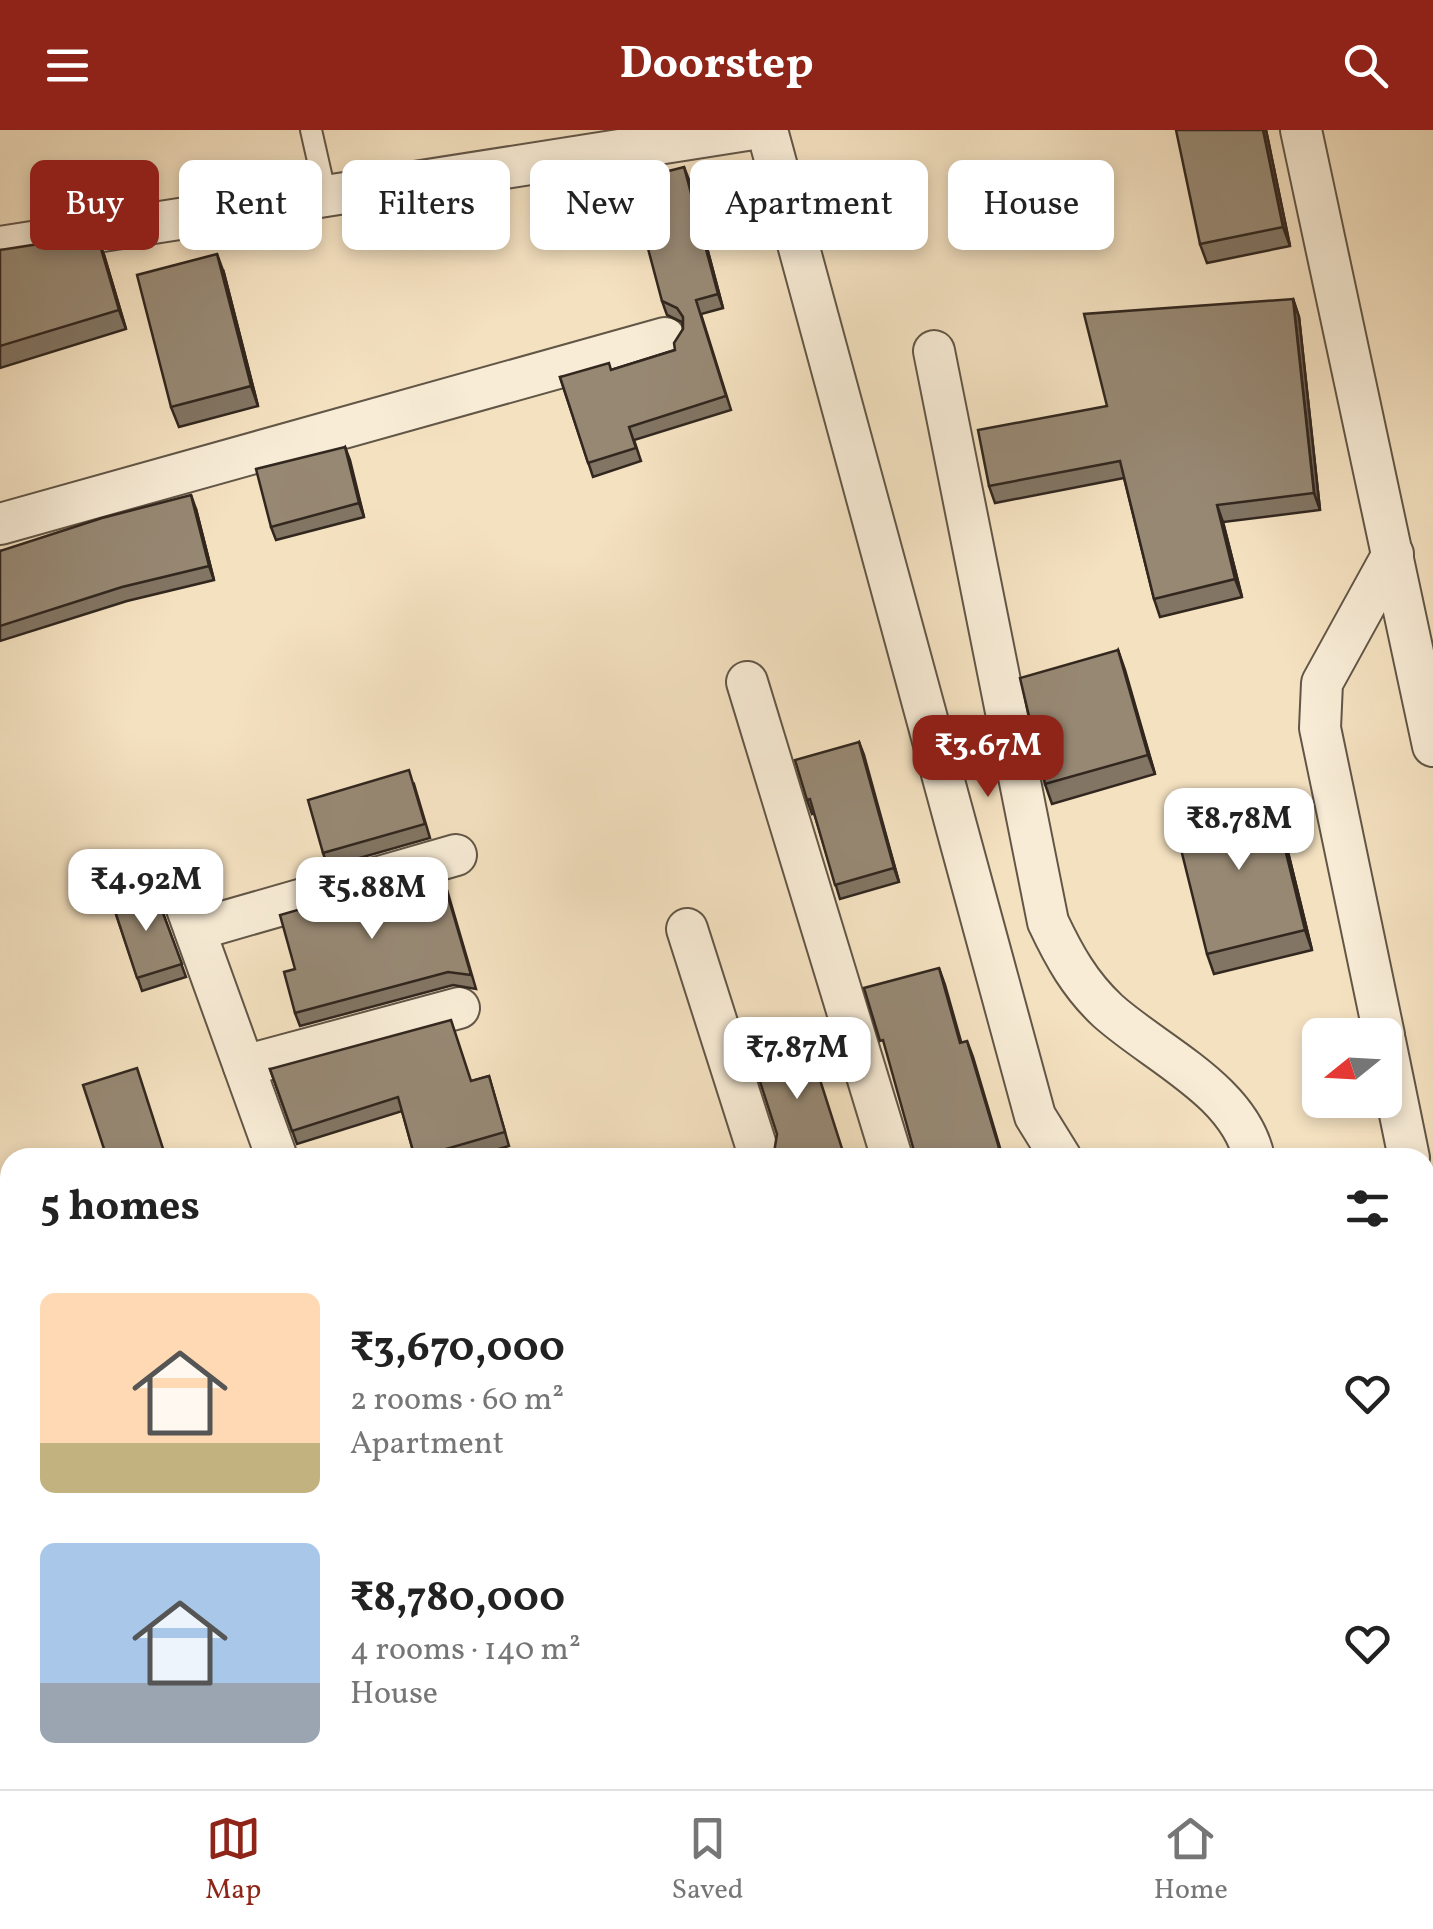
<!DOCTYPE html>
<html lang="en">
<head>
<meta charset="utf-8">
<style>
  :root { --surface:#fff; --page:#f6f6f6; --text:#222; --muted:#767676; --line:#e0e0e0; --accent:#8f2418 }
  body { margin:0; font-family:Vollkorn,serif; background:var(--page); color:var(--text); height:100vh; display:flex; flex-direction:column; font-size:38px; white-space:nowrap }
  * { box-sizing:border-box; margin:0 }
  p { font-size:32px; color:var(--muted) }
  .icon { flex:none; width:55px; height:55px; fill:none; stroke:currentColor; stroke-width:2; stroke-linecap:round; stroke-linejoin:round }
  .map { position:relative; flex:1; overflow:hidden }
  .details { position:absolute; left:0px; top:1018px; width:1435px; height:642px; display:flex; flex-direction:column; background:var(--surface); border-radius:30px 30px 0 0; box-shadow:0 5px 15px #0003 }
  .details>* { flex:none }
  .top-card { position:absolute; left:30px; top:30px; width:1375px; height:90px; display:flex; gap:20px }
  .needle { width:65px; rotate:252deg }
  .tools { position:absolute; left:1302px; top:888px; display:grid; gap:20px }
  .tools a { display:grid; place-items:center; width:100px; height:100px; border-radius:15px; background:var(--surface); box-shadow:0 5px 15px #0003; font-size:50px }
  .price { position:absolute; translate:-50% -85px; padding:0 22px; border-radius:20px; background:#fff; color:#222; font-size:32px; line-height:65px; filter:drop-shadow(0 2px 5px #0008) }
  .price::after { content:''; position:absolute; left:50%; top:60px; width:30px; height:22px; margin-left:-15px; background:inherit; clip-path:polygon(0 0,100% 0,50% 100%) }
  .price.current { background:var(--accent); color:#fff }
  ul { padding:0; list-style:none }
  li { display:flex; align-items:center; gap:30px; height:250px; padding:0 40px }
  li span { display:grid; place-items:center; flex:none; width:280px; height:200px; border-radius:15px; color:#555 }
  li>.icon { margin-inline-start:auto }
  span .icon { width:120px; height:120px; fill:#fffc; stroke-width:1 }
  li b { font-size:42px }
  h2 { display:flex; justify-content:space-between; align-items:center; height:120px; padding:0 40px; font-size:42px }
  .chip { padding:0 35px; border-radius:15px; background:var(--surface); box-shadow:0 5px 15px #0003; font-size:35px; line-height:90px }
  .chip.current { background:var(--accent); color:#fff }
  header { display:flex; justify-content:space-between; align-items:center; height:130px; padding:0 40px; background:var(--accent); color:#fff; font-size:45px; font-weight:700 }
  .dock { display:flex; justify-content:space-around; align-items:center; height:140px; border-top:2px solid var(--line); background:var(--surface); font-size:28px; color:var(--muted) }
  .dock a { display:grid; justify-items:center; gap:5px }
  .dock .current { color:var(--accent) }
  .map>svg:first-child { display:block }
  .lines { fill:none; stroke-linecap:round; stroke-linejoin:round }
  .lane-casing { stroke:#625647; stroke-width:24 }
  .street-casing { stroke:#625647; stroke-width:44 }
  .secondary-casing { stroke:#32271f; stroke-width:59 }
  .highway-casing { stroke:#32271f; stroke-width:59 }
  .lane { stroke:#f8ecd6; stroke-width:20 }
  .street { stroke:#f8ecd6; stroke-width:40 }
  .secondary { stroke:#f8ecd6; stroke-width:55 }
  .highway { stroke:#f4e1c0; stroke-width:55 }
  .wall { fill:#827563; stroke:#32271f; stroke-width:2.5 }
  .shaded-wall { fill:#6a5f50; stroke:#32271f; stroke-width:2.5 }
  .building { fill:#978873; stroke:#32271f; stroke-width:2.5 }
</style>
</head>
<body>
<header><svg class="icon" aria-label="menu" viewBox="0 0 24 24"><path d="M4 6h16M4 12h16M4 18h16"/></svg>Doorstep<svg class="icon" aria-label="search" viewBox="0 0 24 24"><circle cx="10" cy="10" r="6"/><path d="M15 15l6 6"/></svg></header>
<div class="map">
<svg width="1433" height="1659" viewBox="0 0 1433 1659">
  <rect width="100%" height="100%" fill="#f4e1c0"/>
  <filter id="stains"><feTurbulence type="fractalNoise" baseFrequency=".002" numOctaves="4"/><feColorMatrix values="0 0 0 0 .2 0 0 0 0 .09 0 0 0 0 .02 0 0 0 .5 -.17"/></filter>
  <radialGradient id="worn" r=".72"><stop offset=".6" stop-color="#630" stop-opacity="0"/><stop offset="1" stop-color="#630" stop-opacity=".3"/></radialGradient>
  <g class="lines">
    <defs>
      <g id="lane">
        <path d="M 311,0 L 326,66"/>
        <path d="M 376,1650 L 380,1659"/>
        <path d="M 720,1650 L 722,1659"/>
        <path d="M 1083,1650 L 1085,1659"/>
      </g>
      <g id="street">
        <path d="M 767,0 L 1035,986 L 1061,1028"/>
        <path d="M 1301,0 L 1433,616"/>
        <path d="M 0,117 L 747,0"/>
        <path d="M 934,221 L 1048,792 C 1064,826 1080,855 1108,881 C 1156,924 1240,961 1254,1028"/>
        <path d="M 0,394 L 665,208"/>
        <path d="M 747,552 L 892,1028"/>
        <path d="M 177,751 L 277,1028"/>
        <path d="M 687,799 L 760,1028"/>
        <path d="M 195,800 L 456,725"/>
        <path d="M 1384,905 L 1320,598 L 1322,553 L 1393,424"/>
        <path d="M 1385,911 L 1409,1028"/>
        <path d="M 244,936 L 459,878"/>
        <path d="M 1425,1104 L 1433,1143"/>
      </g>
      <g id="secondary">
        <path d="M 1425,1254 L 1433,1251"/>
        <path d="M 1425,1418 L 1433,1416"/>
      </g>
      <g id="highway">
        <path d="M 1425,1305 L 1433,1303"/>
        <path d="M 1425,1371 L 1433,1368"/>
        <path d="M 467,1659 L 487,1650"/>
        <path d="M 616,1659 L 637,1650"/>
      </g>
    </defs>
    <use href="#lane" class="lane-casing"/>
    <use href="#street" class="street-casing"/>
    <use href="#secondary" class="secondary-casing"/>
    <use href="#highway" class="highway-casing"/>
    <use href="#lane" class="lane"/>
    <use href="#street" class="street"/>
    <use href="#secondary" class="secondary"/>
    <use href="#highway" class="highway"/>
  </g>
  <g class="wall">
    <path d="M 1266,0 L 1290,116 L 1207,133 L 1200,114 Z"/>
    <path d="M 689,50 L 723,178 L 701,184 L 731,280 L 634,310 L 641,331 L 593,347 L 560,247 L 611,240 L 675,220 L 683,199 L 682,192 L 667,185 L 662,171 Z"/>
    <path d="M 0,120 L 104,125 L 126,199 L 0,238 Z"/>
    <path d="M 224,143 L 258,276 L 179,297 L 171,277 Z"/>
    <path d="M 1293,169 L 1299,187 L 1320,380 L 1223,392 L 1242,467 L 1160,487 L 1154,469 L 1124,348 L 995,373 L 989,356 L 1107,276 Z"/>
    <path d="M 345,317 L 364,387 L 276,410 L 271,397 Z"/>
    <path d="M 196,379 L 214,450 L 127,471 L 0,511 L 0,421 Z"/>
    <path d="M 1118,520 L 1155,644 L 1052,674 L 1045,654 Z"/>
    <path d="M 859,612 L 899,752 L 840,769 L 814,683 L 812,684 L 807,670 Z"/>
    <path d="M 414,654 L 430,708 L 328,737 L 323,723 Z"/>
    <path d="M 1271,662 L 1278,681 L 1312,820 L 1214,844 L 1207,824 Z"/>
    <path d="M 445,753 L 476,859 L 453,855 L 300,896 L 295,883 L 295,839 Z"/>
    <path d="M 154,759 L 186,847 L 142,861 L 112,772 Z"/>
    <path d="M 270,939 L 472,951 L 489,946 L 509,1016 L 468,1028 L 415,1028 L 402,981 L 297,1014 Z"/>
  </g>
  <g class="shaded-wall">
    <path d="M 1263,0 L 1266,0 L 1290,116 L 1283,97 Z"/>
    <path d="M 684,37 L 689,50 L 723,178 L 718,164 Z"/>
    <path d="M 97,105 L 104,125 L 126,199 L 119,180 Z"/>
    <path d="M 217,124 L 224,143 L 258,276 L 251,256 Z"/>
    <path d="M 1293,169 L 1299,187 L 1320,380 L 1314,363 Z"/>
    <path d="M 345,317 L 350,330 L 364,387 L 359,373 Z"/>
    <path d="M 191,365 L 196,379 L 214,450 L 209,436 Z"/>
    <path d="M 1217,375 L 1223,392 L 1242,467 L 1235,449 Z"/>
    <path d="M 1118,520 L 1125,540 L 1155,644 L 1148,625 Z"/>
    <path d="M 859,612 L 864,625 L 899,752 L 894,738 Z"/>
    <path d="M 1271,662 L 1278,681 L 1312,820 L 1305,800 Z"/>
    <path d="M 939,838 L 945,855 L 966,929 L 960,913 Z"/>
    <path d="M 967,911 L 973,927 L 1003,1028 L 1002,1028 Z"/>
  </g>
  <g class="building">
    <path d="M 1176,0 L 1263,0 L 1283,97 L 1200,114 Z"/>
    <path d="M 684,37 L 718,164 L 696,170 L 726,266 L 629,297 L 636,318 L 588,333 L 560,247 L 609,233 L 611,240 L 675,220 L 674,213 L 683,199 L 683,187 L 677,178 L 662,171 L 630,51 Z"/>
    <path d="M 97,105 L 119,180 L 0,216 L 0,120 Z"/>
    <path d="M 217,124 L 251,256 L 171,277 L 137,145 Z"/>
    <path d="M 1293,169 L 1314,363 L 1217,375 L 1235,449 L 1154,469 L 1120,331 L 989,356 L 978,300 L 1107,276 L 1084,184 Z"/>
    <path d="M 345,317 L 359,373 L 271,397 L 256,339 Z"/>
    <path d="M 191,365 L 209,436 L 122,457 L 0,496 L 0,421 L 102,388 Z"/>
    <path d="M 1118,520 L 1148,625 L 1045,654 L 1020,548 Z"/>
    <path d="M 859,612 L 894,738 L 835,755 L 810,669 L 807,670 L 795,630 Z"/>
    <path d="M 409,640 L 425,694 L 323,723 L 308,670 Z"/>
    <path d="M 1271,662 L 1305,800 L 1207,824 L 1173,687 Z"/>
    <path d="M 440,739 L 471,845 L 448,842 L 295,883 L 284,842 L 295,839 L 280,785 Z"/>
    <path d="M 154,759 L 182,834 L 137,848 L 112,772 Z"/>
    <path d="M 939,838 L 960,913 L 967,911 L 1002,1028 L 916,1028 L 883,910 L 880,911 L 864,858 Z"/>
    <path d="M 451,890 L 471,951 L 489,946 L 505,1002 L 415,1028 L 398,967 L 292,1001 L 270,939 Z"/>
    <path d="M 806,906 L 845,1028 L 775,1028 L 774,1023 L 777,1004 L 751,924 Z"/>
    <path d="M 137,938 L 166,1028 L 107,1028 L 83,955 Z"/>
    <path d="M 1204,1023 L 1205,1028 L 1187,1028 Z"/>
    <path d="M 1019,1650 L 1069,1650 L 1071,1655 L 1084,1659 L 1093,1650 L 1155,1650 L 1157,1659 L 976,1659 Z"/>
  </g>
  <rect width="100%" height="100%" filter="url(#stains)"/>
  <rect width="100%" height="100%" fill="url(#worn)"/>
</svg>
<div class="tools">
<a><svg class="needle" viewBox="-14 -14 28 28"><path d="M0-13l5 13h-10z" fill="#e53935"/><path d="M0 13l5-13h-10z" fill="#767676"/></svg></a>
</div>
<b class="price current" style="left:988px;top:670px">₹3.67M</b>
<b class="price" style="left:1239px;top:743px">₹8.78M</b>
<b class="price" style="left:146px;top:804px">₹4.92M</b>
<b class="price" style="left:372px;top:812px">₹5.88M</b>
<b class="price" style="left:797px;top:972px">₹7.87M</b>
<div class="top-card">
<a class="chip current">Buy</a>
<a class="chip">Rent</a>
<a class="chip">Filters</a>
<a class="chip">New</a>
<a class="chip">Apartment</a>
<a class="chip">House</a>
</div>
<section class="details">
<h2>5 homes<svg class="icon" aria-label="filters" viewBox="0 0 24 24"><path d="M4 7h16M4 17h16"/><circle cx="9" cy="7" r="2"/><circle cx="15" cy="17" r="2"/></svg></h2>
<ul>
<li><span style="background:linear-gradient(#ffd9b3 75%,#c2b280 0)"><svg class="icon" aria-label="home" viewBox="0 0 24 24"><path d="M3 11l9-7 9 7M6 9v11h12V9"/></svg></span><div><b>₹3,670,000</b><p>2 rooms · 60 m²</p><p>Apartment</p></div><svg class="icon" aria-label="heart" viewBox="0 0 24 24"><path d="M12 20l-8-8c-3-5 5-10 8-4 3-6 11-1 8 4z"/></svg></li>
<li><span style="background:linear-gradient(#a9c7e8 70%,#9aa5b1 0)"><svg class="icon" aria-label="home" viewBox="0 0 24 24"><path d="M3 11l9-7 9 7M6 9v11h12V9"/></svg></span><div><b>₹8,780,000</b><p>4 rooms · 140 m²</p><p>House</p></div><svg class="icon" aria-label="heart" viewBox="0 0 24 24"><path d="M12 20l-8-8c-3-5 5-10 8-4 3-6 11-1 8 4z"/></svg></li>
</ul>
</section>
</div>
<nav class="dock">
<a class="current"><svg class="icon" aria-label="map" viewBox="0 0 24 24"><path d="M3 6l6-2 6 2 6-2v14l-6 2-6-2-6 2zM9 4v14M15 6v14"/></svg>Map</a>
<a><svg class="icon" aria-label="saved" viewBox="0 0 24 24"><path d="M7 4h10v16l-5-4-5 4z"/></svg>Saved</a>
<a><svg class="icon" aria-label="home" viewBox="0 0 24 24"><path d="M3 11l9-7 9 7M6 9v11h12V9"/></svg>Home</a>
</nav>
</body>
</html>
